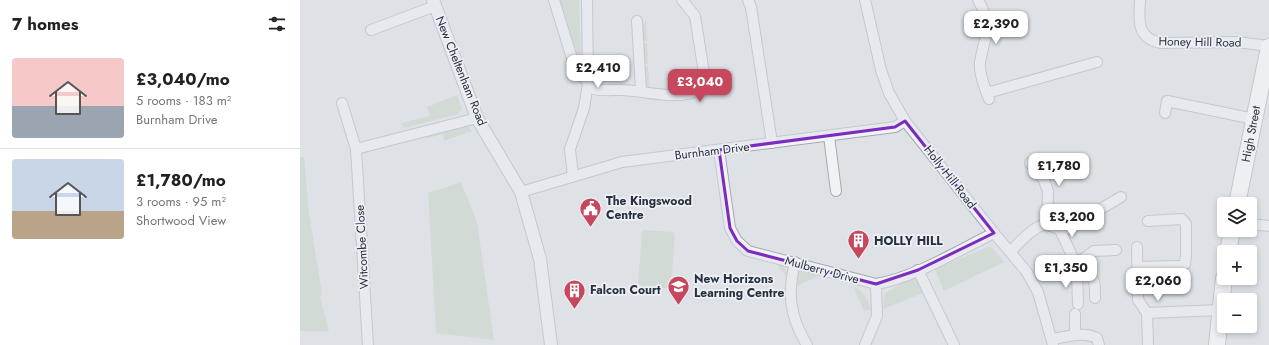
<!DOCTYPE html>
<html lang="en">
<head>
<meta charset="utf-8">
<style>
  :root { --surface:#fff; --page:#f2f2f2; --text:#222; --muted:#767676; --line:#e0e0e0; --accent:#c7485c }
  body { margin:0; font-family:Jost,sans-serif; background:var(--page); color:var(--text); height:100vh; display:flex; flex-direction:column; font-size:15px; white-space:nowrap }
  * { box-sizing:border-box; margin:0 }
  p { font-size:13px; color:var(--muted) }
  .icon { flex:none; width:22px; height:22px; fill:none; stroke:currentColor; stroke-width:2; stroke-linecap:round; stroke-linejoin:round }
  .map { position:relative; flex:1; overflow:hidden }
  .side { display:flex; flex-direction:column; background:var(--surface); width:300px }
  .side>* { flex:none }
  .buttons { position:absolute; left:917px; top:197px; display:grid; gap:8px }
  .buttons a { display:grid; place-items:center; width:40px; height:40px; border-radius:4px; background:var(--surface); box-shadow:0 2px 6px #0003; font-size:20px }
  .price { position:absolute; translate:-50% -34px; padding:0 9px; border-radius:8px; background:#fff; color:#222; font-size:13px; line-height:26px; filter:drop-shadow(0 1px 2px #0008) }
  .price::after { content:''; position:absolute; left:50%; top:24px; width:12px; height:9px; margin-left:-6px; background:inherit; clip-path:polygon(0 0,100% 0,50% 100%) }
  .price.on { background:var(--accent); color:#fff }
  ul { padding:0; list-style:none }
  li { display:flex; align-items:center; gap:12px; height:100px; padding:0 12px }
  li+li { border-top:1px solid var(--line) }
  li span { display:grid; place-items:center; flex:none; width:112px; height:80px; border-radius:4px; color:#555 }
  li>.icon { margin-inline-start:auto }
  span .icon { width:48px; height:48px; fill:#fffc; stroke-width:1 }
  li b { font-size:17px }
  h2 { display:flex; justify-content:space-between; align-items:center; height:48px; padding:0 12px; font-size:17px }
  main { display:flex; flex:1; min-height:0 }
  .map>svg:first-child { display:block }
  .green { fill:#c4d0c0 }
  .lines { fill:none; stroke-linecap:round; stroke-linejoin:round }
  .minor-casing { stroke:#a4a9b1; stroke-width:12 }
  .tertiary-casing { stroke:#a4a9b1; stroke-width:14 }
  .primary-casing { stroke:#9ea6b2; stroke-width:18 }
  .minor { stroke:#f1f2f5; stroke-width:10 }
  .tertiary { stroke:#f1f2f5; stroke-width:12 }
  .primary { stroke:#fff; stroke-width:16 }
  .marked { fill:none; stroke:#7b2cbf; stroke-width:3; stroke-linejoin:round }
  .labels { text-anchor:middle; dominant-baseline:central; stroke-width:3.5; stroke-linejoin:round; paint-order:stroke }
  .street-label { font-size:12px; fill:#28303d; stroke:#edf0f5 }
  .poi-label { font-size:12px; font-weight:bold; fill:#28303d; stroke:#edf0f5; text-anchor:start }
</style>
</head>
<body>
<main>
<section class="side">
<h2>7 homes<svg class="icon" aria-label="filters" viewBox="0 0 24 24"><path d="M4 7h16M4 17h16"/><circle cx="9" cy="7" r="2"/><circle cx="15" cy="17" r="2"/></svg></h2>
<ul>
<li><span style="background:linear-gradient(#f6c9c9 60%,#9aa5b1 0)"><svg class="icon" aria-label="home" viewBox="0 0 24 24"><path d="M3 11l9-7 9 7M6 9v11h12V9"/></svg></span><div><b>£3,040/mo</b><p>5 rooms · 183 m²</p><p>Burnham Drive</p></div></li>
<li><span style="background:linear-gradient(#c9d6e8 65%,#b9a48a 0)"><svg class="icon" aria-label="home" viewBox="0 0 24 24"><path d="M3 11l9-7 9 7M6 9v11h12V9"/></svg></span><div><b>£1,780/mo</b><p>3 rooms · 95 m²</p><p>Shortwood View</p></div></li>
</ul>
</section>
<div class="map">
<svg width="969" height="345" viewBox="0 0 969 345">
  <rect width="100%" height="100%" fill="#dee2e7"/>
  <g class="green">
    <path d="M 257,0 L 279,0 L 281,60 L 278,62 Z"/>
    <path d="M 346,21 L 347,41 L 341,41 L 341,27 Z"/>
    <path d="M 347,43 L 348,64 L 342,64 L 341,44 Z"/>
    <path d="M 348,66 L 350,88 L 345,84 L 342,67 Z"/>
    <path d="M 157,95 L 162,109 L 158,114 L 105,128 L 102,125 L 101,123 L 130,116 L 127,107 Z"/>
    <path d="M 165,126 L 170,128 L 172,132 L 169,132 L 144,141 L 143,134 L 125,139 L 126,136 Z"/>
    <path d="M 0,157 L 4,157 L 9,213 L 22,294 L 20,297 L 29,331 L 0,331 Z"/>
    <path d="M 161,182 L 177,222 L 194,340 L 136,333 L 128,193 Z"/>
    <path d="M 344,230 L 373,232 L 375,236 L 371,286 L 368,288 L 342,287 L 338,283 L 342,233 Z"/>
    <path d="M 688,247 L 692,247 L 704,262 L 644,291 L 635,269 Z"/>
    <path d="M 474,261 L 484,265 L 487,276 L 485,275 Z"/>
    <path d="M 501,270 L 523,274 L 494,287 L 496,274 Z"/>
    <path d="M 612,278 L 617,279 L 626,292 L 583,309 L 585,293 Z"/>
    <path d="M 553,286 C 563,290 568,299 571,310 L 564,311 Z"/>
  </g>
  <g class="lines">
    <defs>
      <g id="minor">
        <path d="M 254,0 L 274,65 L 293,89 C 302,91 312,90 321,90 C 349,91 374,101 401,90 L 405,79 L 395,16 L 382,0"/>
        <path d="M 448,0 L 451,7 L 472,143"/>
        <path d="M 565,0 L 581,70 L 589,93 L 605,121 L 694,233 L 726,271 L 738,292 L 753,345"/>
        <path d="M 678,0 C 694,27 684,36 680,63 C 679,75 685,88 689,99"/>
        <path d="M 840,0 C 839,21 836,38 861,43 L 937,42 L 969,46"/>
        <path d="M 337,21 L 341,91"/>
        <path d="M 71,30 L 135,6"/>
        <path d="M 687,93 L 797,62"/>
        <path d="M 42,103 L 56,149 L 68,345"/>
        <path d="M 865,113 L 867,101 L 954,119"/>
        <path d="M 529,136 L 536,191"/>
        <path d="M 56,149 L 177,118"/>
        <path d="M 419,150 L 430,228 L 437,241 L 448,251 L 576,284 C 614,278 659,250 694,233"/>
        <path d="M 730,163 L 743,178 L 748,191 L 747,225"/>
        <path d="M 737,171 L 750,162"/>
        <path d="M 273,176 L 270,149 L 284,108 L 288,84 L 287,0"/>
        <path d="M 221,192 L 322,162 L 595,127 L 605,121"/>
        <path d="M 950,224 L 969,226"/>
        <path d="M 760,230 L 775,262 L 774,270 L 777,273 L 785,271 L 786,263 L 778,260 L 775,262"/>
        <path d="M 837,247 L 838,300 L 847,313"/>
        <path d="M 711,251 C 719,243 733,226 745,225 C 753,225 758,231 766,229 L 821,197"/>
        <path d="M 782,260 L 794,251 L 816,250"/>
        <path d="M 495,262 C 487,294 490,317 507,345"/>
        <path d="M 838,267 L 877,266 L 885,264 L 886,255 L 886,224 L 882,219 L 848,221"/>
        <path d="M 618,270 L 654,345"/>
        <path d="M 785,271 C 796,277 795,286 795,298"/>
        <path d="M 777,273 L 778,304"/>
        <path d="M 775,314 L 775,335"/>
        <path d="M 752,339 C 767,337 783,331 797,338 L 799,345"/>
        <path d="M 565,345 L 577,316 L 576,284"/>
        <path d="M 848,345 L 847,313 L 920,310"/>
      </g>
      <path id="tertiary" d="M 133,0 L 177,118 L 221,192 L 240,259 L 251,345"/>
      <g id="primary">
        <path d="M 937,204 L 969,47"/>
        <path d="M 928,252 L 932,230"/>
        <path d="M 917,345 L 924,278"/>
      </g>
    </defs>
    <use href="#minor" class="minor-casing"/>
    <use href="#tertiary" class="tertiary-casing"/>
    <use href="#primary" class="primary-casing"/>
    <use href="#minor" class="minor"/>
    <use href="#tertiary" class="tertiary"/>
    <use href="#primary" class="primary"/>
  </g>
  <path d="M0 0H969V345H0ZM 605,121 L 694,233 L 618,270 L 576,284 L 448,251 L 437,241 L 430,228 L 419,150 L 595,127 Z" fill="#dee2e7" fill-opacity=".55" fill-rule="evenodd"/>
  <path class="marked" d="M 605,121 L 694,233 L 618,270 L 576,284 L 448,251 L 437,241 L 430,228 L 419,150 L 595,127 Z"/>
  <defs>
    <symbol id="civic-pin" viewBox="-11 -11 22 30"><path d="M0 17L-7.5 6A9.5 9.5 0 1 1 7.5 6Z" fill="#c7485c" stroke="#edf0f5"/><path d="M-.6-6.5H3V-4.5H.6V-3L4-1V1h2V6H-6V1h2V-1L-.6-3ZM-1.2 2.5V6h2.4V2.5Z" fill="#fff"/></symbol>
    <symbol id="building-pin" viewBox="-11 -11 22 30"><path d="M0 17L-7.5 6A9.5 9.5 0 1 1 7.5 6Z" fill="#c7485c" stroke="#edf0f5"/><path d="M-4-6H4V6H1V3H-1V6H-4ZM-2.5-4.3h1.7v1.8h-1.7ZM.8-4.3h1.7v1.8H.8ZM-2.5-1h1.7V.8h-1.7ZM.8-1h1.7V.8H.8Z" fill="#fff"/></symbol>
    <symbol id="school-pin" viewBox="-11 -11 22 30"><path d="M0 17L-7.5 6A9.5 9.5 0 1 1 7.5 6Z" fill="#c7485c" stroke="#edf0f5"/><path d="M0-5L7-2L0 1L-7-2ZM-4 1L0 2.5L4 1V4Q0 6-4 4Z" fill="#fff"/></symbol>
  </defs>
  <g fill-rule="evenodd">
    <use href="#civic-pin" x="278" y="196" width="25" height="34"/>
    <use href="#building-pin" x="546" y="228" width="25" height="34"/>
    <use href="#school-pin" x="366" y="274" width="25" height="34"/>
    <use href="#building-pin" x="262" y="278" width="25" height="34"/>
  </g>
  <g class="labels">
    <g class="street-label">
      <text transform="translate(900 42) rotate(1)">Honey Hill Road</text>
      <text transform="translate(161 71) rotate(68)">New Cheltenham Road</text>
      <text transform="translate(951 134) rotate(-79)">High Street</text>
      <text transform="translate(412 151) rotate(-7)">Burnham Drive</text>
      <text transform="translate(650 177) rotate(52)">Holly Hill Road</text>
      <text transform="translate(62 247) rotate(-93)">Witcombe Close</text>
      <text transform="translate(522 270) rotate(15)">Mulberry Drive</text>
    </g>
    <g class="poi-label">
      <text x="306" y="201">The Kingswood<tspan x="306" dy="14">Centre</tspan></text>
      <text x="574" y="241">HOLLY HILL</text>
      <text x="394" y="279">New Horizons<tspan x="394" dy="14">Learning Centre</tspan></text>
      <text x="290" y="290">Falcon Court</text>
    </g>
  </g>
</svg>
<div class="buttons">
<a><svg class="icon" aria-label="layers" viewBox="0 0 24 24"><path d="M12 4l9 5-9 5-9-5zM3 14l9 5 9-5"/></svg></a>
<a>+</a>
<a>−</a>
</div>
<b class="price" style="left:696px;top:45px">£2,390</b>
<b class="price" style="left:298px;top:89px">£2,410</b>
<b class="price on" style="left:400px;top:103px">£3,040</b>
<b class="price" style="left:759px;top:187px">£1,780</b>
<b class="price" style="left:772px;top:238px">£3,200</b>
<b class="price" style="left:766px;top:289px">£1,350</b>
<b class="price" style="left:858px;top:302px">£2,060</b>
</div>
</main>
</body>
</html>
